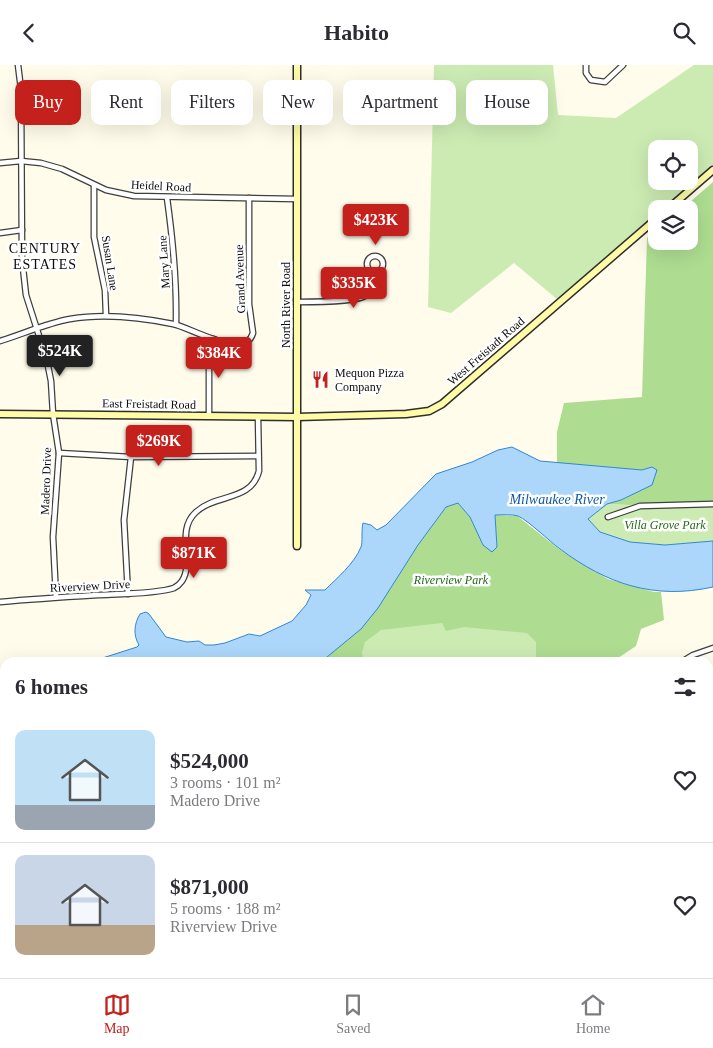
<!DOCTYPE html>
<html lang="en">
<head>
<meta charset="utf-8">
<style>
  :root { --surface:#fff; --page:#f2f2f3; --text:#2b2b33; --muted:#7c7c81; --line:#e1e1e2; --accent:#c4201c }
  body { margin:0; font-family:Georgia,serif; background:var(--page); color:var(--text); height:100vh; display:flex; flex-direction:column; font-size:19px; white-space:nowrap }
  * { box-sizing:border-box; margin:0 }
  p { font-size:16px; color:var(--muted) }
  .icon { flex:none; width:28px; height:28px; fill:none; stroke:currentColor; stroke-width:2; stroke-linecap:round; stroke-linejoin:round }
  .map { position:relative; flex:1; overflow:hidden }
  .sheet { position:absolute; left:0px; top:592px; width:714px; height:321px; display:flex; flex-direction:column; background:var(--surface); border-radius:15px 15px 0 0; box-shadow:0 5px 20px #0002 }
  .sheet>* { flex:none }
  .guide { position:absolute; left:15px; top:15px; width:684px; height:45px; display:flex; gap:10px }
  .fabs { position:absolute; left:648px; top:75px; display:grid; gap:10px }
  .fabs a { display:grid; place-items:center; width:50px; height:50px; border-radius:10px; background:var(--surface); box-shadow:0 5px 20px #0002; font-size:25px }
  .price { position:absolute; translate:-50% -42px; padding:0 11px; border-radius:5px; background:var(--accent); color:#fff; font-size:16px; line-height:32px; filter:drop-shadow(0 1px 2px #0008) }
  .price::after { content:''; position:absolute; left:50%; top:30px; width:15px; height:11px; margin-left:-8px; background:inherit; clip-path:polygon(0 0,100% 0,50% 100%) }
  .price.on { background:#222; color:#fff }
  ul { padding:0; list-style:none }
  li { display:flex; align-items:center; gap:15px; height:125px; padding:0 15px }
  li+li { border-top:1px solid var(--line) }
  li span { display:grid; place-items:center; flex:none; width:140px; height:100px; border-radius:10px; color:#555 }
  li>.icon { margin-inline-start:auto }
  span .icon { width:60px; height:60px; fill:#fffc; stroke-width:1 }
  li b { font-size:21px }
  h2 { display:flex; justify-content:space-between; align-items:center; height:60px; padding:0 15px; font-size:21px }
  .chip { padding:0 18px; border-radius:10px; background:var(--surface); box-shadow:0 5px 20px #0002; font-size:18px; line-height:45px }
  .chip.on { background:var(--accent); color:#fff }
  header { display:flex; justify-content:space-between; align-items:center; height:65px; padding:0 15px; background:var(--surface); font-size:22px; font-weight:700 }
  .menu { display:flex; justify-content:space-around; align-items:center; height:70px; border-top:1px solid var(--line); background:var(--surface); font-size:14px; color:var(--muted) }
  .menu a { display:grid; justify-items:center; gap:2px }
  .menu .on { color:var(--accent) }
  .map>svg:first-child { display:block }
  .green { fill:#ccebb3; fill-rule:evenodd }
  .forest { fill:#aedd91 }
  .water { fill:#acd7fa; stroke:#2f87d5 }
  .lines { fill:none; stroke-linecap:round; stroke-linejoin:round }
  .street-casing { stroke:#3f3f3f; stroke-width:7 }
  .secondary-casing { stroke:#2e2e2e; stroke-width:9 }
  .street { stroke:#fff; stroke-width:4.5 }
  .secondary { stroke:#fffba6; stroke-width:6 }
  .labels { text-anchor:middle; dominant-baseline:central; stroke-width:5; stroke-linejoin:round; paint-order:stroke }
  .street-label { font-size:12px; fill:#0c0c0c; stroke:#fff }
  .poi-label { font-size:12px; fill:#0c0c0c; stroke:#fff; text-anchor:start }
  .park-label { font-size:12px; font-style:italic; fill:#246719; stroke:#fff }
  .neighbourhood-label { font-size:14px; letter-spacing:1px; fill:#0c0c0c; stroke:#fff }
  .water-label { font-size:14px; font-style:italic; fill:#0f59a5; stroke:#fff }
</style>
</head>
<body>
<header><svg class="icon" aria-label="back" viewBox="0 0 24 24"><path d="M15 5l-7 7 7 7"/></svg>Habito<svg class="icon" aria-label="search" viewBox="0 0 24 24"><circle cx="10" cy="10" r="6"/><path d="M15 15l6 6"/></svg></header>
<div class="map">
<svg width="713" height="913" viewBox="0 0 713 913">
  <rect width="100%" height="100%" fill="#fffceb"/>
  <g class="green">
    <path d="M 434,0 L 553,0 L 558,50 L 616,53 L 694,0 L 713,0 L 713,105 L 668,144 L 656,144 L 656,154 L 558,235 L 514,198 L 451,248 L 428,242 ZM 656,84 L 689,84 L 689,116 L 656,116 Z"/>
    <path d="M 458,438 L 492,487 L 517,451 L 560,485 L 572,492 L 576,597 L 321,598 L 361,564 L 418,480 Z"/>
    <path d="M 607,439 L 640,441 L 713,439 L 713,476 L 665,480 L 630,477 L 600,467 L 588,454 Z"/>
  </g>
  <g class="forest">
    <path d="M 713,117 L 713,436 L 629,440 L 607,439 C 637,431 637,427 652,402 L 642,405 L 557,398 L 557,367 L 564,338 L 642,332 L 647,173 L 656,165 L 656,176 L 689,176 L 689,144 L 682,144 Z"/>
    <path d="M 458,438 L 470,452 L 483,480 L 497,482 L 495,450 L 517,451 L 560,485 L 608,514 L 654,527 L 661,527 L 664,555 L 641,564 L 636,581 L 612,597 L 538,597 L 536,594 L 536,577 L 527,568 L 464,562 L 446,566 L 442,558 L 381,565 L 365,577 L 362,587 L 363,597 L 321,598 L 378,543 L 418,480 L 446,442 Z"/>
  </g>
  <g class="water">
    <path d="M 512,382 L 540,396 L 642,405 L 652,402 L 657,405 L 652,420 L 621,435 L 607,439 L 588,454 L 600,467 L 630,477 L 665,480 L 713,476 L 713,522 C 654,535 607,519 560,484 C 549,476 529,456 518,451 C 512,449 501,450 495,450 L 497,482 L 492,487 L 483,480 L 470,452 L 458,438 L 446,442 L 418,480 L 378,543 L 361,564 L 321,597 L 90,597 L 137,582 L 139,580 C 133,570 134,559 140,549 L 146,547 L 149,549 L 166,572 L 187,577 L 199,576 L 205,580 L 214,580 L 225,578 L 249,569 L 260,571 L 292,556 L 306,540 L 311,530 L 305,525 L 325,525 C 337,513 354,499 361,482 C 363,477 361,466 363,458 L 371,460 L 377,465 L 386,460 L 436,409 L 472,397 L 498,385 Z"/>
    <path d="M 0,618 L 5,618 L 5,676 L 0,678 Z"/>
  </g>
  <g class="lines">
    <defs>
      <g id="street">
        <path d="M 18,0 L 21,24 L 22,194 L 26,230 L 47,296 L 51,316 L 53,349 L 59,388 L 53,472 L 56,532"/>
        <path d="M 586,0 L 586,8 L 591,15 L 605,17 L 623,0"/>
        <path d="M 0,98 L 21,96 L 41,98 L 62,104 L 106,125 L 134,131 L 297,134"/>
        <path d="M 94,120 L 94,172 L 105,225 L 106,250"/>
        <path d="M 167,133 C 173,176 177,215 176,259"/>
        <path d="M 0,168 L 22,165"/>
        <circle cx="375" cy="199" r="8"/>
        <path d="M 298,237 C 311,237 356,237 365,231 C 374,226 376,216 374,207"/>
        <path d="M 0,276 C 23,269 47,258 70,254 C 105,248 139,252 173,259 C 190,262 245,296 253,268 L 249,239 L 249,133"/>
        <path d="M 209,351 L 209,292 L 214,274"/>
        <path d="M 59,388 L 131,392 L 258,391"/>
        <path d="M 608,452 L 640,441 L 713,439"/>
        <path d="M 128,529 L 124,455 L 131,392"/>
        <path d="M 0,537 C 33,534 65,532 98,530 C 118,529 156,529 174,523 C 178,521 180,519 182,516 C 195,496 175,466 196,447 C 217,428 251,437 259,406 L 258,351"/>
        <path d="M 680,598 L 693,590 L 713,583"/>
        <path d="M 709,688 L 713,687"/>
        <path d="M 709,772 L 713,778"/>
        <path d="M 0,780 L 5,785"/>
        <path d="M 709,849 L 713,849"/>
        <path d="M 492,909 L 492,913"/>
        <path d="M 654,909 L 654,913"/>
      </g>
      <g id="secondary">
        <path d="M 297,0 L 297,481"/>
        <path d="M 668,144 L 713,105"/>
        <path d="M 0,349 L 297,352 L 406,349 L 429,346 L 442,339 L 656,154"/>
        <path d="M 298,909 L 298,913"/>
      </g>
    </defs>
    <use href="#street" class="street-casing"/>
    <use href="#secondary" class="secondary-casing"/>
    <use href="#street" class="street"/>
    <use href="#secondary" class="secondary"/>
  </g>
  <defs>
    <symbol id="restaurant-bare" viewBox="-9 -9 18 18"><path d="M-5-6h1v4h1v-4h1v4h1v-4h1v5L-1.5 .5V6h-2V.5L-5-1ZM5-6V6H3V1.5H1.5Q1.5-4 5-6Z" fill="#c4201c" stroke="#fff" stroke-width="2.5" paint-order="stroke"/></symbol>
  </defs>
  <g fill-rule="evenodd">
    <use href="#restaurant-bare" x="308" y="302" width="25" height="25"/>
  </g>
  <g class="labels">
    <g class="street-label">
      <text transform="translate(161 121) rotate(3)">Heidel Road</text>
      <text transform="translate(164 197) rotate(-94)">Mary Lane</text>
      <text transform="translate(110 198) rotate(81)">Susan Lane</text>
      <text transform="translate(240 214) rotate(-92)">Grand Avenue</text>
      <text transform="translate(286 240) rotate(-90)">North River Road</text>
      <text transform="translate(486 286) rotate(-41)">West Freistadt Road</text>
      <text transform="translate(149 339) rotate(1)">East Freistadt Road</text>
      <text transform="translate(46 416) rotate(-88)">Madero Drive</text>
      <text transform="translate(90 521) rotate(-3)">Riverview Drive</text>
    </g>
    <g class="poi-label">
      <text x="335" y="308">Mequon Pizza<tspan x="335" dy="14">Company</tspan></text>
    </g>
    <g class="park-label">
      <text x="665" y="460">Villa Grove Park</text>
      <text x="451" y="515">Riverview Park</text>
    </g>
    <g class="neighbourhood-label">
      <text x="45" y="183">CENTURY<tspan x="45" dy="16">ESTATES</tspan></text>
    </g>
    <g class="water-label">
      <text x="557" y="434">Milwaukee River</text>
    </g>
  </g>
</svg>
<div class="fabs">
<a><svg class="icon" aria-label="locate" viewBox="0 0 24 24"><circle cx="12" cy="12" r="6"/><path d="M12 2v4M12 18v4M2 12h4M18 12h4"/></svg></a>
<a><svg class="icon" aria-label="layers" viewBox="0 0 24 24"><path d="M12 4l9 5-9 5-9-5zM3 14l9 5 9-5"/></svg></a>
</div>
<b class="price" style="left:376px;top:181px">$423K</b>
<b class="price" style="left:354px;top:244px">$335K</b>
<b class="price on" style="left:60px;top:312px">$524K</b>
<b class="price" style="left:219px;top:314px">$384K</b>
<b class="price" style="left:159px;top:402px">$269K</b>
<b class="price" style="left:194px;top:514px">$871K</b>
<div class="guide">
<a class="chip on">Buy</a>
<a class="chip">Rent</a>
<a class="chip">Filters</a>
<a class="chip">New</a>
<a class="chip">Apartment</a>
<a class="chip">House</a>
</div>
<section class="sheet">
<h2>6 homes<svg class="icon" aria-label="filters" viewBox="0 0 24 24"><path d="M4 7h16M4 17h16"/><circle cx="9" cy="7" r="2"/><circle cx="15" cy="17" r="2"/></svg></h2>
<ul>
<li><span style="background:linear-gradient(#bfe0f5 75%,#9aa5b1 0)"><svg class="icon" aria-label="home" viewBox="0 0 24 24"><path d="M3 11l9-7 9 7M6 9v11h12V9"/></svg></span><div><b>$524,000</b><p>3 rooms · 101 m²</p><p>Madero Drive</p></div><svg class="icon" aria-label="heart" viewBox="0 0 24 24"><path d="M12 20l-8-8c-3-5 5-10 8-4 3-6 11-1 8 4z"/></svg></li>
<li><span style="background:linear-gradient(#c9d6e8 70%,#b9a48a 0)"><svg class="icon" aria-label="home" viewBox="0 0 24 24"><path d="M3 11l9-7 9 7M6 9v11h12V9"/></svg></span><div><b>$871,000</b><p>5 rooms · 188 m²</p><p>Riverview Drive</p></div><svg class="icon" aria-label="heart" viewBox="0 0 24 24"><path d="M12 20l-8-8c-3-5 5-10 8-4 3-6 11-1 8 4z"/></svg></li>
</ul>
</section>
</div>
<nav class="menu">
<a class="on"><svg class="icon" aria-label="map" viewBox="0 0 24 24"><path d="M3 6l6-2 6 2 6-2v14l-6 2-6-2-6 2zM9 4v14M15 6v14"/></svg>Map</a>
<a><svg class="icon" aria-label="saved" viewBox="0 0 24 24"><path d="M7 4h10v16l-5-4-5 4z"/></svg>Saved</a>
<a><svg class="icon" aria-label="home" viewBox="0 0 24 24"><path d="M3 11l9-7 9 7M6 9v11h12V9"/></svg>Home</a>
</nav>
</body>
</html>
